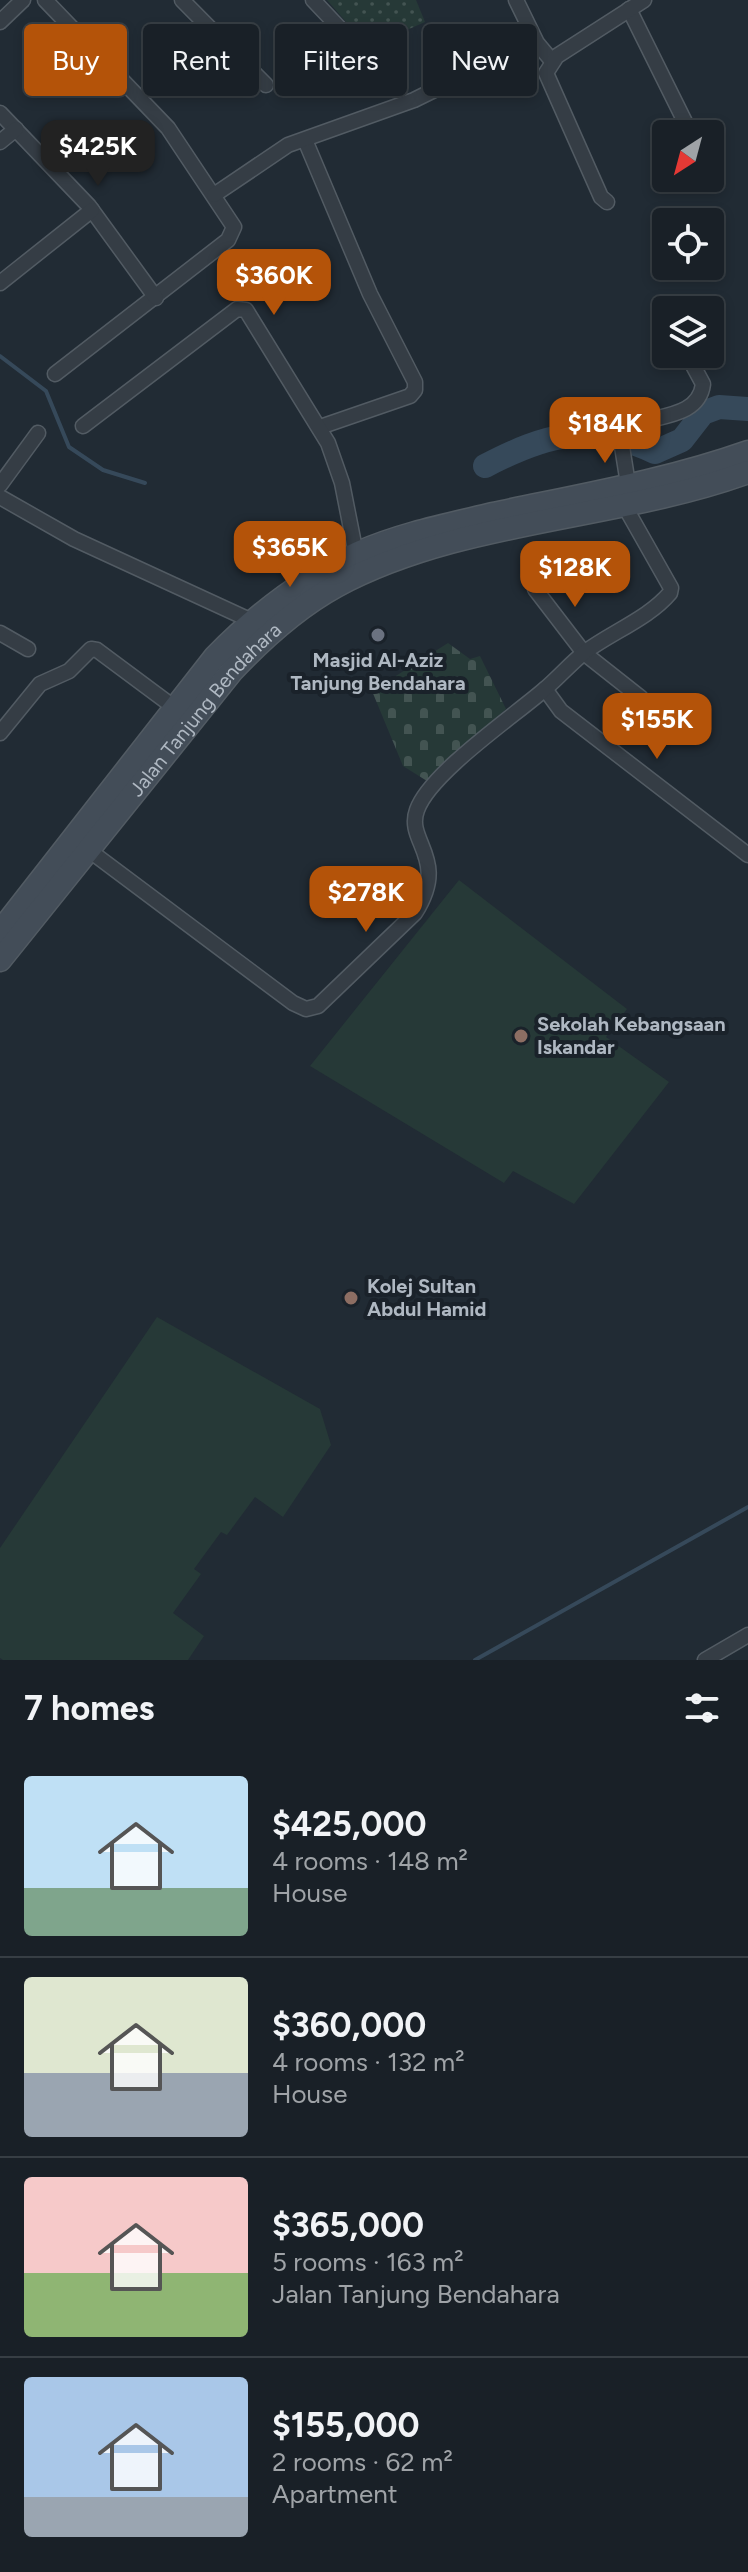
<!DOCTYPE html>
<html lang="en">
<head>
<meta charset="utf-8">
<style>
  :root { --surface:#192027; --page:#262d33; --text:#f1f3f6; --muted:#9fa3a7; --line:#373e44; --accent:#b45309 }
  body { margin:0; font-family:Figtree,sans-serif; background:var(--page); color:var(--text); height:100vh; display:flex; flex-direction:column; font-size:30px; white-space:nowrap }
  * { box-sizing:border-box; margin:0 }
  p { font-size:26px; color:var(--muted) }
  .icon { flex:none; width:44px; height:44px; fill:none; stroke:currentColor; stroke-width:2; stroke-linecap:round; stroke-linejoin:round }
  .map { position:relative; height:1660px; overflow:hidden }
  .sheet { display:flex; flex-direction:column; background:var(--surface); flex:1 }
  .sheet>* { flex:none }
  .top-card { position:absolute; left:24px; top:24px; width:700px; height:72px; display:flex; gap:16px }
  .needle { width:52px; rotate:216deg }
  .buttons { position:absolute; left:652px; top:120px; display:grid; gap:16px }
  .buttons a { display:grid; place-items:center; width:72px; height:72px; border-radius:8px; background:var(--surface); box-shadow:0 4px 12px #0003,0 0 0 2px var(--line); font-size:40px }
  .price { position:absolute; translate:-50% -68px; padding:0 18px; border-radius:16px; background:var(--accent); color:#fff; font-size:26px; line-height:52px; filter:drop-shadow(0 2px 4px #0008) }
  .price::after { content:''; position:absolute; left:50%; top:48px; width:24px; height:18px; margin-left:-12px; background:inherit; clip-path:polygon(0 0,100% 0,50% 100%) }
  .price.on { background:#222; color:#fff }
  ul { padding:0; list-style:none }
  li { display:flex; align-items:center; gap:24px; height:200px; padding:0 24px }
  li+li { border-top:2px solid var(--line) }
  li span { display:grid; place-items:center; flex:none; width:224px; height:160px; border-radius:8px; color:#555 }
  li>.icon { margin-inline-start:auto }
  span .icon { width:96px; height:96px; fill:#fffc; stroke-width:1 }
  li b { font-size:34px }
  h2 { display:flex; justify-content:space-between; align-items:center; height:96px; padding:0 24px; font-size:34px }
  .tag { padding:0 28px; border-radius:8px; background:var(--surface); box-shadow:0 4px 12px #0003,0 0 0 2px var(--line); font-size:28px; line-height:72px }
  .tag.on { background:var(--accent); color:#fff }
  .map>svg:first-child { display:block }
  .grass { fill:url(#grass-dots) }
  .cemetery { fill:url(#cemetery-stones) }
  .garden { fill:#263937 }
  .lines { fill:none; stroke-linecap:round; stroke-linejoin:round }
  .stream { stroke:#36495a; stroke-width:4 }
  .river { stroke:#36495a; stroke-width:24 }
  .minor-casing { stroke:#525b63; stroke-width:17 }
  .secondary-casing { stroke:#525b63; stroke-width:25 }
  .minor { stroke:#353d45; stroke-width:14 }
  .secondary { stroke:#434d58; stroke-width:22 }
  .worship-dot { fill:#6b7280; stroke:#1a222a; stroke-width:3 }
  .education-dot { fill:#8d6e63; stroke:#1a222a; stroke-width:3 }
  .labels { text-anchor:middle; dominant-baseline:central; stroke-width:8; stroke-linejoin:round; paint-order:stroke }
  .poi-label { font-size:20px; font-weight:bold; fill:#afb8c2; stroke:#1a222a; text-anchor:start }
  .street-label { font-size:20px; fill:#afb8c2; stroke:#1a222a }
</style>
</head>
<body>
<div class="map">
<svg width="748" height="1660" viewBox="0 0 748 1660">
  <defs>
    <pattern id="grass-dots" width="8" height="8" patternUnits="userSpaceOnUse" patternTransform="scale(2)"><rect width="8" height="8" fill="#263937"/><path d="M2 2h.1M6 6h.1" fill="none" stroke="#435452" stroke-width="1.8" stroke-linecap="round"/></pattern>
    <pattern id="cemetery-stones" width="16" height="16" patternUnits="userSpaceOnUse" patternTransform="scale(2)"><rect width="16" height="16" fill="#263937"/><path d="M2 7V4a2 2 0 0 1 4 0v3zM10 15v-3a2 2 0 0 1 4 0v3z" fill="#435452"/></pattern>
  </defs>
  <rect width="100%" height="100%" fill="#212b34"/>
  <path class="grass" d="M 327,0 L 416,0 L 425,22 L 368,47 Z"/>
  <path class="cemetery" d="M 448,643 L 470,659 L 480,656 L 506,709 L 427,781 L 403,766 L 372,691 Z"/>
  <g class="garden">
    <path d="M 459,880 L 627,1009 L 606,1037 L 669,1082 L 574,1204 L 513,1171 L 504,1183 L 310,1066 Z"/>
    <path d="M 157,1317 L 320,1409 L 331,1445 L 283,1517 L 255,1497 L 227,1535 L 221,1532 L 194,1569 L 201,1574 L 173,1613 L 204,1636 L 188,1660 L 3,1660 L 0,1658 L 0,1548 Z"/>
  </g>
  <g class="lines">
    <g class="stream">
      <path d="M 0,356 L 46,391 L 69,447 L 103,470 L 145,483"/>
      <path d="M 475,1660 L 748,1507"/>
    </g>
    <path class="river" d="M 485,466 C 546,434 590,422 655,452 L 682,440 L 703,413 L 719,407 L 748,409"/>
    <defs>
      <g id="minor">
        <path d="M 45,0 L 168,128 L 234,227 L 228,240 L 55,374"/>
        <path d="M 182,0 L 266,85"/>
        <path d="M 313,0 L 350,39 L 352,47"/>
        <path d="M 516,0 L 537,43 L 552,61"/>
        <path d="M 629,9 L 691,134"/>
        <path d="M 0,22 L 23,0"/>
        <path d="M 0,113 L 89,206 L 156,298"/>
        <path d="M 305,140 L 370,294 L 415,382 L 415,390 L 410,396 L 320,427"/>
        <path d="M 0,142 L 16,129"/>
        <path d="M 214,195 L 288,145 L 414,100 L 479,68 L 516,44"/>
        <path d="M 607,202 L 601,197 L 546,73 L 557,56 L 644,0"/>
        <path d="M 0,283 L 92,210"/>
        <path d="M 83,426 L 237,309 L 246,310 L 328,443 L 342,483 L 356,554"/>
        <path d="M 628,484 L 620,434 C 637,412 698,425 703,384 L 689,358"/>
        <path d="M 0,485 L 38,433"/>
        <path d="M 0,497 L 74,539 L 252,621"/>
        <path d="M 535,589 L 584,653 L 641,698"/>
        <path d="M 0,633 L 28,649"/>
        <path d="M 545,689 L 561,711 L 748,855"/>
        <path d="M 0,733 L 40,684 L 69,671 L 91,649 L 97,650 L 175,708"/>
        <path d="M 90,851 L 293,1003 L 306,1009 L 318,1006 L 415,913 C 450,858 405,842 417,810 C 430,773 514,716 545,689 C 559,677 571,663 585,652 C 612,632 649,618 670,593 L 671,588 L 624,505"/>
        <path d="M 705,1660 L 748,1635"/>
      </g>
      <g id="secondary">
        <path d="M 0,932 L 215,657 C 256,615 304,578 358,553 C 401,534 447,525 493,514 C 578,496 666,481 748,452"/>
        <path id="s1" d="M 0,960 L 232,671 C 263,638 296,608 336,586 C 460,519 616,520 748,472"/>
      </g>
    </defs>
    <use href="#minor" class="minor-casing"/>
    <use href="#secondary" class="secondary-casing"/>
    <use href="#minor" class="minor"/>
    <use href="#secondary" class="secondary"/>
  </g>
  <circle class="worship-dot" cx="378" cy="635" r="8"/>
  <g class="education-dot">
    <circle cx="521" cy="1036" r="8"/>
    <circle cx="351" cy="1298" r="8"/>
  </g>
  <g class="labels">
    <g class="poi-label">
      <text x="378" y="660" text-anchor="middle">Masjid Al-Aziz<tspan x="378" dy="23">Tanjung Bendahara</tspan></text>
      <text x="537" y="1024">Sekolah Kebangsaan<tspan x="537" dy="23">Iskandar</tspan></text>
      <text x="367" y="1286">Kolej Sultan<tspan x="367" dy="23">Abdul Hamid</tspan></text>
    </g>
    <g class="street-label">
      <text stroke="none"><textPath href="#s1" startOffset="324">Jalan Tanjung Bendahara</textPath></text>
    </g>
  </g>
</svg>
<div class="buttons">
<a><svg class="needle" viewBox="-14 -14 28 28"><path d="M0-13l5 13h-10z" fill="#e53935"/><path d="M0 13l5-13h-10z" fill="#9fa3a7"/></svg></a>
<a><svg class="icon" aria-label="locate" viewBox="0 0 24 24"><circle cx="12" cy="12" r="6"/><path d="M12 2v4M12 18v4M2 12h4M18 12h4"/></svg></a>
<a><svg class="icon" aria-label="layers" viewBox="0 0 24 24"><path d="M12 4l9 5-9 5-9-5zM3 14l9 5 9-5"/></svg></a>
</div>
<b class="price on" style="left:98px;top:188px">$425K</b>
<b class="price" style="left:274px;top:317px">$360K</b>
<b class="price" style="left:605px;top:465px">$184K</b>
<b class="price" style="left:290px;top:589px">$365K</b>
<b class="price" style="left:575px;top:609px">$128K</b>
<b class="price" style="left:657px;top:761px">$155K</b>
<b class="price" style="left:366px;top:934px">$278K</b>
<div class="top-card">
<a class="tag on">Buy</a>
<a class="tag">Rent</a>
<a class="tag">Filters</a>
<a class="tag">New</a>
</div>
</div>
<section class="sheet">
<h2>7 homes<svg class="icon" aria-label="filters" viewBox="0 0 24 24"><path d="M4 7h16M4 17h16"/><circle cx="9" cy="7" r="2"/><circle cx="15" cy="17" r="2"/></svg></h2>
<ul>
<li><span style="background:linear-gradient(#bfe0f5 70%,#7fa58c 0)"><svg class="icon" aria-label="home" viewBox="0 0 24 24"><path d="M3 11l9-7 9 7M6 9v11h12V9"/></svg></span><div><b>$425,000</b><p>4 rooms · 148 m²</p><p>House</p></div></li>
<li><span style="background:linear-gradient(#dfe7d0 60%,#9aa5b1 0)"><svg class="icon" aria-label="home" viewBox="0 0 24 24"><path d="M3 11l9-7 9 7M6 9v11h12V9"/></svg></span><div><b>$360,000</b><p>4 rooms · 132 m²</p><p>House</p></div></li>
<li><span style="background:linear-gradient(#f6c9c9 60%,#8fb573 0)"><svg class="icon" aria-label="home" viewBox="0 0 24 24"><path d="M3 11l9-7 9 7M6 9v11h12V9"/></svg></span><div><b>$365,000</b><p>5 rooms · 163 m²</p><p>Jalan Tanjung Bendahara</p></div></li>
<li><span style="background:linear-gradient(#a9c7e8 75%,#9aa5b1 0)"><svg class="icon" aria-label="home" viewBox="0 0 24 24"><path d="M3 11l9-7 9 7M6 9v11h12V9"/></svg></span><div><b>$155,000</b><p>2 rooms · 62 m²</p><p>Apartment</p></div></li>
</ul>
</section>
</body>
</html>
